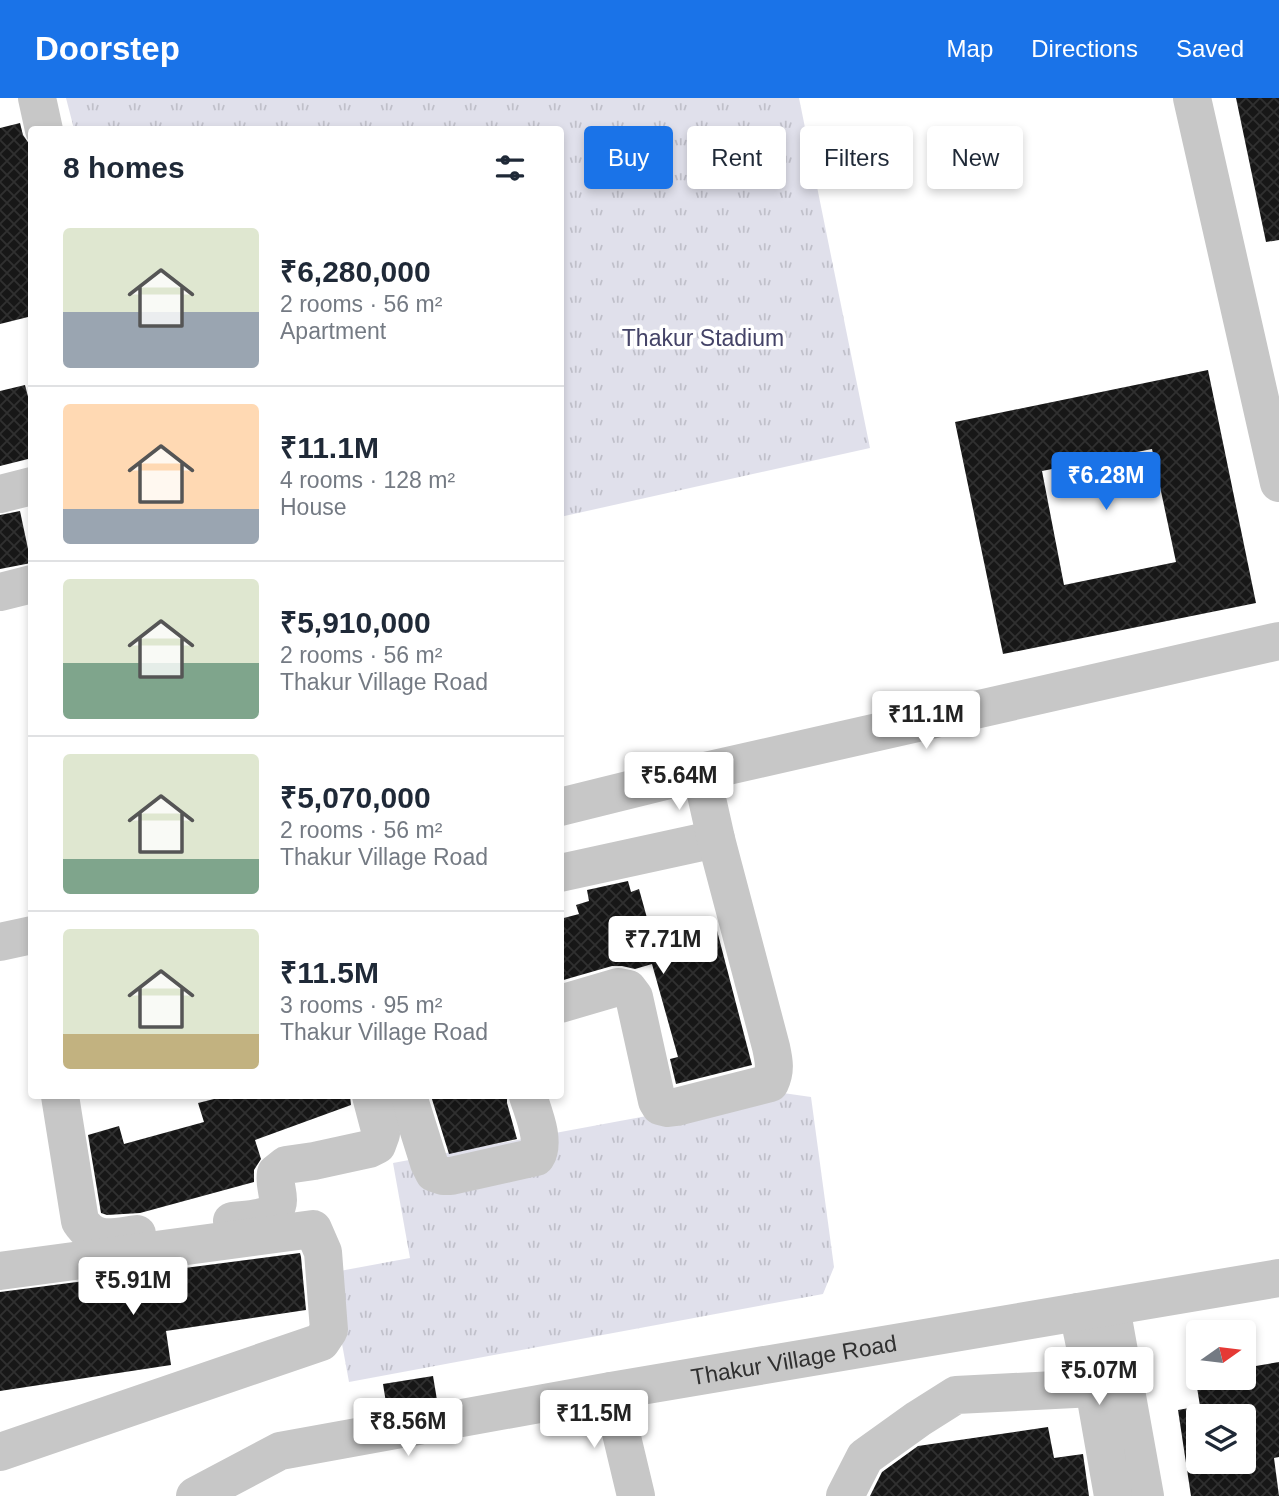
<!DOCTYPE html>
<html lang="en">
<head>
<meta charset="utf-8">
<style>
  :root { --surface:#fff; --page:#f6f6f7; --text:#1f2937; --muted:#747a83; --line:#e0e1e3; --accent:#1a73e8 }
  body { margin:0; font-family:Helvetica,sans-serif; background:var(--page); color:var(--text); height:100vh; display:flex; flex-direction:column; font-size:26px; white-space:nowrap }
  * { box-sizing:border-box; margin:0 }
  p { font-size:23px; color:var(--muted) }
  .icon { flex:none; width:38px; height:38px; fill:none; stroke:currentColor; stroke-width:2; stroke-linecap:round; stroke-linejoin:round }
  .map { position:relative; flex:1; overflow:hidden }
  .sheet { position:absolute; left:28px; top:28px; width:536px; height:973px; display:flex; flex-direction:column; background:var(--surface); border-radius:7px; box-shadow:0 4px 10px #0003 }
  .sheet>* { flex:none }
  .top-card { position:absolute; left:584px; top:28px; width:588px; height:63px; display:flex; gap:14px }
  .needle { width:46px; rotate:76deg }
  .controls { position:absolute; left:1186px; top:1222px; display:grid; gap:14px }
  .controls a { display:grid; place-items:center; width:70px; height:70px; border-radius:7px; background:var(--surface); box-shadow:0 4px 10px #0003; font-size:35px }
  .price { position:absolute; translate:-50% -60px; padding:0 16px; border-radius:7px; background:#fff; color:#222; font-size:23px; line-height:46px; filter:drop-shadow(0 2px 4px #0008) }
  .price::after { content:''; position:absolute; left:50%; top:42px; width:21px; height:16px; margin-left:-10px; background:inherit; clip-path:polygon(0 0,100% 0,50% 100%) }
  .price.on { background:var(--accent); color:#fff }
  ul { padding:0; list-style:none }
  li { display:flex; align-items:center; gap:21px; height:175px; padding:0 35px }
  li+li { border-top:2px solid var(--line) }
  li span { display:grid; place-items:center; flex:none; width:196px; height:140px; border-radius:7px; color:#555 }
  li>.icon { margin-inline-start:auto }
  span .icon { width:84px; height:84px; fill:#fffc; stroke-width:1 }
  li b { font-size:30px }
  h2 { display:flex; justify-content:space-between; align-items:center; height:84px; padding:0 35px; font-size:30px }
  .tag { padding:0 24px; border-radius:7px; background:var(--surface); box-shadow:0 4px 10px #0003; font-size:24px; line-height:63px }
  .tag.on { background:var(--accent); color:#fff }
  header { display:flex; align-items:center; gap:42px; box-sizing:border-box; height:98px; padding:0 35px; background:var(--accent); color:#fff }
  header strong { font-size:33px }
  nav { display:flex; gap:38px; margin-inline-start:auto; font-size:24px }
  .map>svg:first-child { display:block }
  .park { fill:url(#park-tufts) }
  .building { fill:url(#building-cross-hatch); fill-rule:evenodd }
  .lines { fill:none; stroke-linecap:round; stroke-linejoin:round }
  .minor { stroke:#c7c7c7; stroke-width:38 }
  .labels { text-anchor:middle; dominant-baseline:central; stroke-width:7; stroke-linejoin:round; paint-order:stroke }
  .park-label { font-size:23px; fill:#444367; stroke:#fff }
  .street-label { font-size:23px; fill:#303030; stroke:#fff }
</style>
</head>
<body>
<header>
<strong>Doorstep</strong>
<nav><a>Map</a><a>Directions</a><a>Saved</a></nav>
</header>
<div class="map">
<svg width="1279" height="1398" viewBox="0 0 1279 1398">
  <defs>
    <pattern id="park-tufts" width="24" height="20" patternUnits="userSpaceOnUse" patternTransform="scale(1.75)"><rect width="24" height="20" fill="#e0e0eb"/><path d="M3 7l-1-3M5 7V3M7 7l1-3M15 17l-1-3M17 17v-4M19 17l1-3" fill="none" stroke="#c0c0ca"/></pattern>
    <pattern id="building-cross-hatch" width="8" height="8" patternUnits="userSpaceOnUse" patternTransform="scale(1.75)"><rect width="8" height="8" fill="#171717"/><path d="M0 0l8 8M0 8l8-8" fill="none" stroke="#303030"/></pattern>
  </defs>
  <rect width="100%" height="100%" fill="#fff"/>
  <g class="park">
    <path d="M 66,0 L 799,0 L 870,350 L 560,419 L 560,32 L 74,31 Z"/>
    <path d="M 776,994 L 811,999 L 834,1169 L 823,1196 L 349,1284 L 329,1175 L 410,1160 L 393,1065 Z"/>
  </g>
  <g class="building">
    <path d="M 1236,0 L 1279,0 L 1279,142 L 1266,144 Z"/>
    <path d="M 20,25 L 23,37 L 32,50 L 32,218 L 0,226 L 0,30 Z"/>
    <path d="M 1208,272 L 1256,505 L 1003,556 L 955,324 ZM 1152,351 L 1176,464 L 1064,487 L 1042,373 Z"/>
    <path d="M 25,287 L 32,314 L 32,360 L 0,368 L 0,293 Z"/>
    <path d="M 20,413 L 31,465 L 0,471 L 0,417 Z"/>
    <path d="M 628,783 L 631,794 L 639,791 L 652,838 L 714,821 L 752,967 L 676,986 L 670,961 L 678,959 L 652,866 L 635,871 L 622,868 L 612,868 L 560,883 L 560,821 L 579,816 L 576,807 L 589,803 L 587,792 Z"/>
    <path d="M 226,998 L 350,998 L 351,1007 L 255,1042 L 261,1061 L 254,1072 L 254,1084 L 140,1115 L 107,1117 L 101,1115 L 88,1037 L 119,1028 L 124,1046 L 204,1024 L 198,1005 Z"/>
    <path d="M 431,998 L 507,998 L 507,1005 L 517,1041 L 449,1056 Z"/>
    <path d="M 300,1155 L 301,1159 L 306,1212 L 166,1233 L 171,1267 L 0,1293 L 0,1194 Z"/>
    <path d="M 1279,1264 L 1279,1359 L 1274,1360 L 1279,1398 L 1191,1398 L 1178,1312 L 1200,1308 L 1195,1277 L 1199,1277 L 1199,1279 L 1244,1279 L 1244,1270 ZM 1199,1318 L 1244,1318 L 1244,1363 L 1199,1363 Z"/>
    <path d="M 433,1278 L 437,1302 L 387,1311 L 383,1286 Z"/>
    <path d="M 1048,1329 L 1054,1360 L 1083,1356 L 1089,1398 L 870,1398 L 882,1374 L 918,1348 Z"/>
  </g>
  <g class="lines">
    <g class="minor">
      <path d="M 37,0 L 44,32"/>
      <path d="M 1192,0 L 1279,385"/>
      <path d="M 0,396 L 32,388"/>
      <path d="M 0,494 L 32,486"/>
      <path d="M 560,709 L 701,674 L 1279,543"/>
      <path d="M 560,775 L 716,741"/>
      <path d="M 0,844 L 32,837"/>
      <path d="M 560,906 L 618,889 L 628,891 L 634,899 L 657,1003 L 660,1008 L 668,1010 L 676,1009 L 770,985 C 776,972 774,963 771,949 L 716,741 L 701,674"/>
      <path d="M 60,998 L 80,1123 C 95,1146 113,1139 137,1136"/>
      <path d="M 408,998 L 429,1065 L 434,1075 L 443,1078 L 451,1078 L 536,1059 C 546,1044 533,1014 528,998"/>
      <path d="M 232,1123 C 246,1121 278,1123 278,1102 C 278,1092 274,1086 276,1075 L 286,1067 L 314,1063 L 369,1051 L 377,1047 L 381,1036 L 371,998"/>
      <path d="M 0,1173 L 313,1131 L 323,1154 L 329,1232 L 321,1244 L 0,1354"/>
      <path d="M 1111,1209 L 1145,1398"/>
      <path d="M 1078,1214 L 1094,1290 L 1113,1398"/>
      <path d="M 611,1293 L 636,1398"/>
      <path id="s1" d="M 195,1398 L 280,1353 L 611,1293 L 1279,1180"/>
      <path d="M 845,1398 L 865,1359 L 918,1321 L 956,1297 L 1094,1290"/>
    </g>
  </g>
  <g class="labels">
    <g class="park-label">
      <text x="703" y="240">Thakur Stadium</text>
    </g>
    <g class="street-label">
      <text stroke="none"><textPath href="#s1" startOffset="618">Thakur Village Road</textPath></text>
    </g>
  </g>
</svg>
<div class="controls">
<a><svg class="needle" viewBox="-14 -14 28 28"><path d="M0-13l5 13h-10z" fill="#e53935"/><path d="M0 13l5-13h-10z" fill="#747a83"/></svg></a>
<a><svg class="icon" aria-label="layers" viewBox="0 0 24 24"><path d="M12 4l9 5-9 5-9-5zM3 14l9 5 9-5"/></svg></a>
</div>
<b class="price on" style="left:1106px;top:414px">₹6.28M</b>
<b class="price" style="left:926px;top:653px">₹11.1M</b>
<b class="price" style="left:679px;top:714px">₹5.64M</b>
<b class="price" style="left:663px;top:878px">₹7.71M</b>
<b class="price" style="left:133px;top:1219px">₹5.91M</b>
<b class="price" style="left:1099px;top:1309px">₹5.07M</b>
<b class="price" style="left:594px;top:1352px">₹11.5M</b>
<b class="price" style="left:408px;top:1360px">₹8.56M</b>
<div class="top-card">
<a class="tag on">Buy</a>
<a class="tag">Rent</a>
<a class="tag">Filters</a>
<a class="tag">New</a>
</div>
<section class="sheet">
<h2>8 homes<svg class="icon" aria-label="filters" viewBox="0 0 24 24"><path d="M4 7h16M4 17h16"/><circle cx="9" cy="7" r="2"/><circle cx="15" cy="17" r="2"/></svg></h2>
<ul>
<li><span style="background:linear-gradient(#dfe7d0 60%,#9aa5b1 0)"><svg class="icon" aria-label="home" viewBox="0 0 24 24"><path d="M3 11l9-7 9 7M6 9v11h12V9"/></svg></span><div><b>₹6,280,000</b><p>2 rooms · 56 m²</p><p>Apartment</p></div></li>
<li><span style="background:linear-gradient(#ffd9b3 75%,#9aa5b1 0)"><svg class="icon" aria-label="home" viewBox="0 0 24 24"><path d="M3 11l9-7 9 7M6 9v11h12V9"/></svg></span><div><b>₹11.1M</b><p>4 rooms · 128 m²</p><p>House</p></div></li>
<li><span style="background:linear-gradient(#dfe7d0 60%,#7fa58c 0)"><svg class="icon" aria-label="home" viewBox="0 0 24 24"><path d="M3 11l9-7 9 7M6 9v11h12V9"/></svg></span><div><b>₹5,910,000</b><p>2 rooms · 56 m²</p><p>Thakur Village Road</p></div></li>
<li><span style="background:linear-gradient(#dfe7d0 75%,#7fa58c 0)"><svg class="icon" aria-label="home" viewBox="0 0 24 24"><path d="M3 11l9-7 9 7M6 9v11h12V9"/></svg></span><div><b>₹5,070,000</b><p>2 rooms · 56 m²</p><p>Thakur Village Road</p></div></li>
<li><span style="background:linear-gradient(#dfe7d0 75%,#c2b280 0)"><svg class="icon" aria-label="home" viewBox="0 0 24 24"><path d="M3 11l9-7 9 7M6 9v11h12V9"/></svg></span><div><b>₹11.5M</b><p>3 rooms · 95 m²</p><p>Thakur Village Road</p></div></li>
</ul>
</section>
</div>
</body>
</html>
